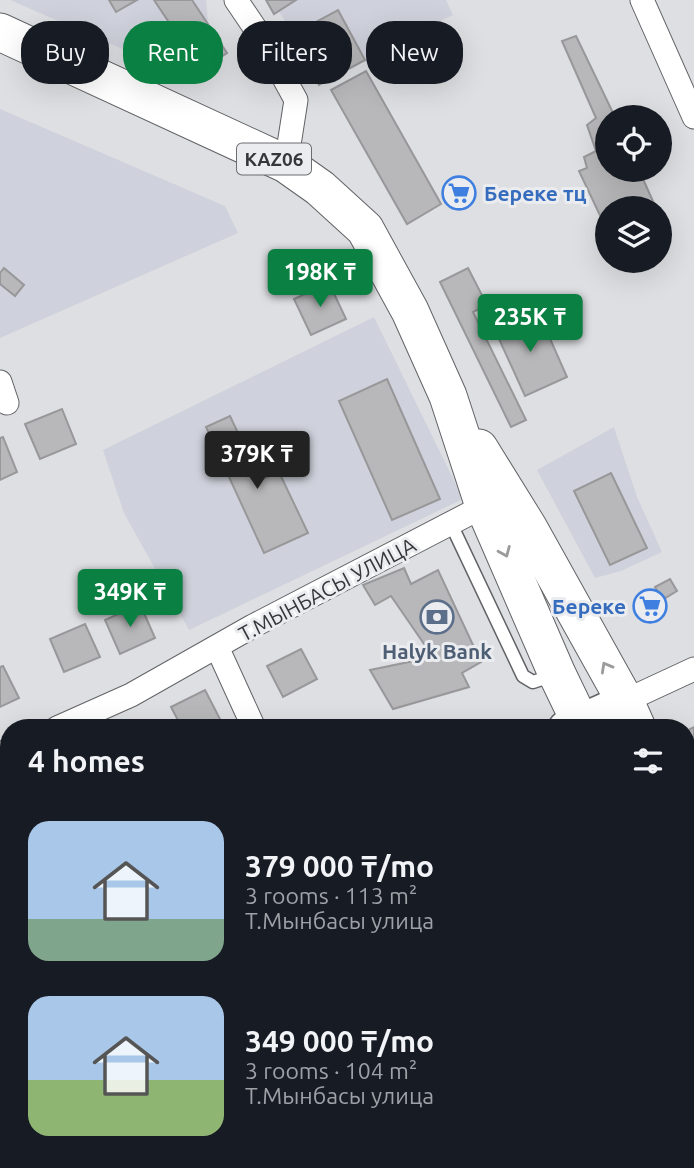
<!DOCTYPE html>
<html lang="en">
<head>
<meta charset="utf-8">
<style>
  :root { --surface:#171b24; --page:#242831; --text:#f1f3f6; --muted:#9ea1a6; --accent:#0b8043 }
  body { margin:0; font-family:Ubuntu,sans-serif; background:var(--page); color:var(--text); height:100vh; display:flex; flex-direction:column; font-size:26px; white-space:nowrap }
  * { box-sizing:border-box; margin:0 }
  p { font-size:23px; color:var(--muted) }
  .icon { flex:none; width:38px; height:38px; fill:none; stroke:currentColor; stroke-width:2; stroke-linecap:round; stroke-linejoin:round }
  .map { position:relative; flex:1; overflow:hidden }
  .side { position:absolute; left:0px; top:719px; width:695px; height:450px; display:flex; flex-direction:column; background:var(--surface); border-radius:28px 28px 0 0; box-shadow:0 7px 28px #0002 }
  .side>* { flex:none }
  .banner { position:absolute; left:21px; top:21px; width:653px; height:63px; display:flex; gap:14px }
  .fabs { position:absolute; left:595px; top:105px; display:grid; gap:14px }
  .fabs a { display:grid; place-items:center; width:77px; height:77px; border-radius:50%; background:var(--surface); box-shadow:0 7px 28px #0002; font-size:35px }
  .price { position:absolute; translate:-50% -60px; padding:0 16px; border-radius:7px; background:var(--accent); color:#fff; font-size:23px; line-height:46px; filter:drop-shadow(0 2px 4px #0008) }
  .price::after { content:''; position:absolute; left:50%; top:42px; width:21px; height:16px; margin-left:-10px; background:inherit; clip-path:polygon(0 0,100% 0,50% 100%) }
  .price.active { background:#222; color:#fff }
  ul { padding:0; list-style:none }
  li { display:flex; align-items:center; gap:21px; height:175px; padding:0 28px }
  li span { display:grid; place-items:center; flex:none; width:196px; height:140px; border-radius:21px; color:#555 }
  li>.icon { margin-inline-start:auto }
  span .icon { width:84px; height:84px; fill:#fffc; stroke-width:1 }
  li b { font-size:30px }
  h2 { display:flex; justify-content:space-between; align-items:center; height:84px; padding:0 28px; font-size:30px }
  .tag { padding:0 24px; border-radius:28px; background:var(--surface); box-shadow:0 7px 28px #0002; font-size:24px; line-height:63px }
  .tag.active { background:var(--accent); color:#fff }
  .map>svg:first-child { display:block }
  .built { fill:#cfd2dc }
  .building { fill:#b8b7b9; stroke:#989799; stroke-width:2 }
  .lines { fill:none; stroke-linecap:round; stroke-linejoin:round }
  .service-casing { stroke:#626366; stroke-width:15 }
  .minor-casing { stroke:#626366; stroke-width:25 }
  .secondary-casing { stroke:#626366; stroke-width:36 }
  .primary-casing { stroke:#626366; stroke-width:39 }
  .service { stroke:#fff; stroke-width:12 }
  .minor { stroke:#fff; stroke-width:23 }
  .secondary { stroke:#fff; stroke-width:33 }
  .primary { stroke:#fff; stroke-width:37 }
  .oneway { stroke:#9b9b9c }
  .labels { text-anchor:middle; dominant-baseline:central; stroke-width:6; stroke-linejoin:round; paint-order:stroke }
  .shield { fill:#ebecef; stroke:#6d6d70; stroke-width:2 }
  .shield-label { font-size:19px; font-weight:bold; fill:#373739 }
  .shop-label { font-size:21px; font-weight:bold; fill:#366cbe; stroke:#ebecef; text-anchor:start }
  .street-label { font-size:21px; fill:#373739; stroke:#ebecef }
  .service-label { font-size:21px; font-weight:bold; fill:#4e5e75; stroke:#ebecef }
</style>
</head>
<body>
<div class="map">
<svg width="694" height="1168" viewBox="0 0 694 1168">
  <rect width="100%" height="100%" fill="#dedfe2"/>
  <g class="built">
    <path d="M 10,0 L 206,0 L 208,23 L 161,29 L 139,38 L 127,51 Z"/>
    <path d="M 272,0 L 446,0 L 453,15 L 370,55 L 323,83 Z"/>
    <path d="M 0,109 L 225,206 L 238,233 L 0,338 Z"/>
    <path d="M 374,317 L 463,499 L 189,630 L 124,513 L 103,450 Z"/>
    <path d="M 614,427 L 637,497 L 662,552 L 621,571 L 595,578 L 537,470 Z"/>
    <path d="M 686,1041 L 694,1041 L 694,1168 L 626,1168 L 622,1160 L 686,1160 Z"/>
  </g>
  <g class="building">
    <path d="M 109,0 L 137,0 L 116,12 Z"/>
    <path d="M 154,0 L 192,0 L 227,53 L 201,70 Z"/>
    <path d="M 266,0 L 296,0 L 274,14 Z"/>
    <path d="M 338,10 L 365,60 L 319,85 L 292,35 Z"/>
    <path d="M 576,36 L 615,117 L 607,117 L 607,170 L 639,170 L 656,208 L 607,208 L 607,225 L 605,226 L 579,171 L 587,168 L 584,157 L 596,151 L 587,125 L 596,118 L 562,41 Z"/>
    <path d="M 366,71 L 441,204 L 407,224 L 331,90 Z"/>
    <path d="M 4,268 L 24,285 L 15,296 L 0,284 L 0,273 Z"/>
    <path d="M 468,268 L 487,305 L 473,312 L 526,420 L 511,427 L 440,282 Z"/>
    <path d="M 329,283 L 346,319 L 311,335 L 294,299 Z"/>
    <path d="M 525,313 L 533,330 L 544,325 L 567,377 L 525,396 L 494,328 Z"/>
    <path d="M 387,379 L 440,499 L 392,520 L 339,401 Z"/>
    <path d="M 62,409 L 76,444 L 40,459 L 25,424 Z"/>
    <path d="M 230,416 L 260,480 L 279,472 L 308,533 L 264,553 L 206,427 Z"/>
    <path d="M 3,437 L 17,472 L 0,480 L 0,438 Z"/>
    <path d="M 611,473 L 647,548 L 610,565 L 574,491 Z"/>
    <path d="M 404,568 L 411,584 L 438,570 L 481,662 L 462,673 L 469,687 L 393,709 L 370,670 L 433,657 L 391,596 L 375,605 L 363,585 Z"/>
    <path d="M 670,579 L 677,591 L 662,600 L 655,587 Z"/>
    <path d="M 140,604 L 155,638 L 120,654 L 105,620 Z"/>
    <path d="M 85,624 L 100,657 L 64,672 L 50,639 Z"/>
    <path d="M 301,649 L 317,679 L 283,697 L 267,666 Z"/>
    <path d="M 3,666 L 19,698 L 0,707 L 0,667 Z"/>
    <path d="M 205,690 L 221,721 L 207,728 L 182,728 L 171,707 Z"/>
    <path d="M 694,727 L 694,755 L 686,737 L 686,731 Z"/>
    <path d="M 9,1019 L 9,1082 L 0,1065 L 0,1024 Z"/>
    <path d="M 0,1065 L 9,1082 L 9,1107 L 0,1111 Z"/>
    <path d="M 8,1107 L 9,1160 L 24,1160 L 9,1168 L 0,1168 L 0,1111 Z"/>
    <path d="M 46,1160 L 114,1160 L 118,1168 L 33,1168 Z"/>
  </g>
  <g class="lines">
    <defs>
      <g id="service">
        <path d="M 451,524 L 523,676 L 533,682 L 554,675"/>
        <path d="M 686,1100 L 687,1073 L 694,1045"/>
        <path d="M 686,1143 L 694,1145"/>
        <path d="M 485,1160 L 490,1168"/>
        <path d="M 345,1168 L 345,1160"/>
        <path d="M 682,1168 L 683,1160"/>
      </g>
      <g id="minor">
        <path d="M 236,0 L 263,40 L 296,100 L 286,164"/>
        <path d="M 642,0 L 694,117"/>
        <path d="M 0,382 L 7,403"/>
        <path d="M 217,647 L 254,728"/>
        <path d="M 625,701 L 694,669"/>
        <path d="M 57,728 L 131,695 L 253,626 L 484,506"/>
        <path d="M 0,754 L 9,750"/>
        <path d="M 0,841 L 9,861"/>
        <path d="M 154,1160 L 158,1168"/>
      </g>
      <g id="secondary">
        <path d="M 565,728 L 625,701"/>
        <path d="M 0,984 L 9,980"/>
      </g>
      <g id="primary">
        <path d="M 0,32 L 286,164 L 320,188 L 365,229 L 410,311 L 448,396 L 484,506 L 557,674 L 583,728"/>
        <path d="M 479,448 L 528,527 L 625,701 L 637,728"/>
        <path d="M 686,839 L 694,857"/>
        <path d="M 686,949 L 694,966"/>
      </g>
    </defs>
    <use href="#service" class="service-casing"/>
    <use href="#minor" class="minor-casing"/>
    <use href="#secondary" class="secondary-casing"/>
    <use href="#primary" class="primary-casing"/>
    <use href="#service" class="service"/>
    <use href="#minor" class="minor"/>
    <use href="#secondary" class="secondary"/>
    <use href="#primary" class="primary"/>
  </g>
  <defs><path id="oneway-chevron" d="M-2-3.5L2.5 0L-2 3.5" fill="none" stroke-width="1.6" stroke-linecap="round" stroke-linejoin="round" transform="scale(1.75)"/></defs>
  <g class="oneway">
    <use href="#oneway-chevron" transform="translate(505 552) rotate(67)"/>
    <use href="#oneway-chevron" transform="translate(606 667) rotate(-119)"/>
  </g>
  <defs>
    <symbol id="supermarket-ring" viewBox="-11 -11 22 22"><circle r="9.5" fill="#ebecef" stroke="#3f7fe0" stroke-width="1.5"/><path d="M-6-5.5h2.5l.6 2H6L4.5 2H-2.5L-4.4-4H-6ZM-1.5 3.2a1.3 1.3 0 1 0 .1 0ZM3 3.2a1.3 1.3 0 1 0 .1 0Z" fill="#3f7fe0"/></symbol>
    <symbol id="bank-ring" viewBox="-11 -11 22 22"><circle r="9.5" fill="#ebecef" stroke="#5c6f8a" stroke-width="1.5"/><path d="M-6-4H6V4H-6ZM0-2.3a2.3 2.3 0 1 0 0 4.6a2.3 2.3 0 1 0 0-4.6Z" fill="#5c6f8a"/></symbol>
  </defs>
  <g fill-rule="evenodd">
    <use href="#supermarket-ring" x="440" y="174" width="38" height="38"/>
    <use href="#supermarket-ring" x="631" y="587" width="38" height="38"/>
    <use href="#bank-ring" x="418" y="598" width="38" height="38"/>
  </g>
  <g class="labels">
    <rect class="shield" x="237" y="143.5" width="74" height="31" rx="5"/>
    <g class="shield-label">
      <text x="274" y="159">KАZ06</text>
    </g>
    <g class="shop-label">
      <text x="484" y="193">Береке тц</text>
      <text x="626" y="606" text-anchor="end">Береке</text>
    </g>
    <g class="street-label">
      <text transform="translate(327 589) rotate(-28)">Т.МЫНБАСЫ УЛИЦА</text>
    </g>
    <g class="service-label">
      <text x="437" y="651">Halyk Bank</text>
    </g>
  </g>
</svg>
<div class="fabs">
<a><svg class="icon" aria-label="locate" viewBox="0 0 24 24"><circle cx="12" cy="12" r="6"/><path d="M12 2v4M12 18v4M2 12h4M18 12h4"/></svg></a>
<a><svg class="icon" aria-label="layers" viewBox="0 0 24 24"><path d="M12 4l9 5-9 5-9-5zM3 14l9 5 9-5"/></svg></a>
</div>
<b class="price" style="left:320px;top:309px">198K ₸</b>
<b class="price" style="left:530px;top:354px">235K ₸</b>
<b class="price active" style="left:257px;top:491px">379K ₸</b>
<b class="price" style="left:130px;top:629px">349K ₸</b>
<div class="banner">
<a class="tag">Buy</a>
<a class="tag active">Rent</a>
<a class="tag">Filters</a>
<a class="tag">New</a>
</div>
<section class="side">
<h2>4 homes<svg class="icon" aria-label="filters" viewBox="0 0 24 24"><path d="M4 7h16M4 17h16"/><circle cx="9" cy="7" r="2"/><circle cx="15" cy="17" r="2"/></svg></h2>
<ul>
<li><span style="background:linear-gradient(#a9c7e8 70%,#7fa58c 0)"><svg class="icon" aria-label="home" viewBox="0 0 24 24"><path d="M3 11l9-7 9 7M6 9v11h12V9"/></svg></span><div><b>379 000 ₸/mo</b><p>3 rooms · 113 m²</p><p>Т.Мынбасы улица</p></div></li>
<li><span style="background:linear-gradient(#a9c7e8 60%,#8fb573 0)"><svg class="icon" aria-label="home" viewBox="0 0 24 24"><path d="M3 11l9-7 9 7M6 9v11h12V9"/></svg></span><div><b>349 000 ₸/mo</b><p>3 rooms · 104 m²</p><p>Т.Мынбасы улица</p></div></li>
</ul>
</section>
</div>
</body>
</html>
